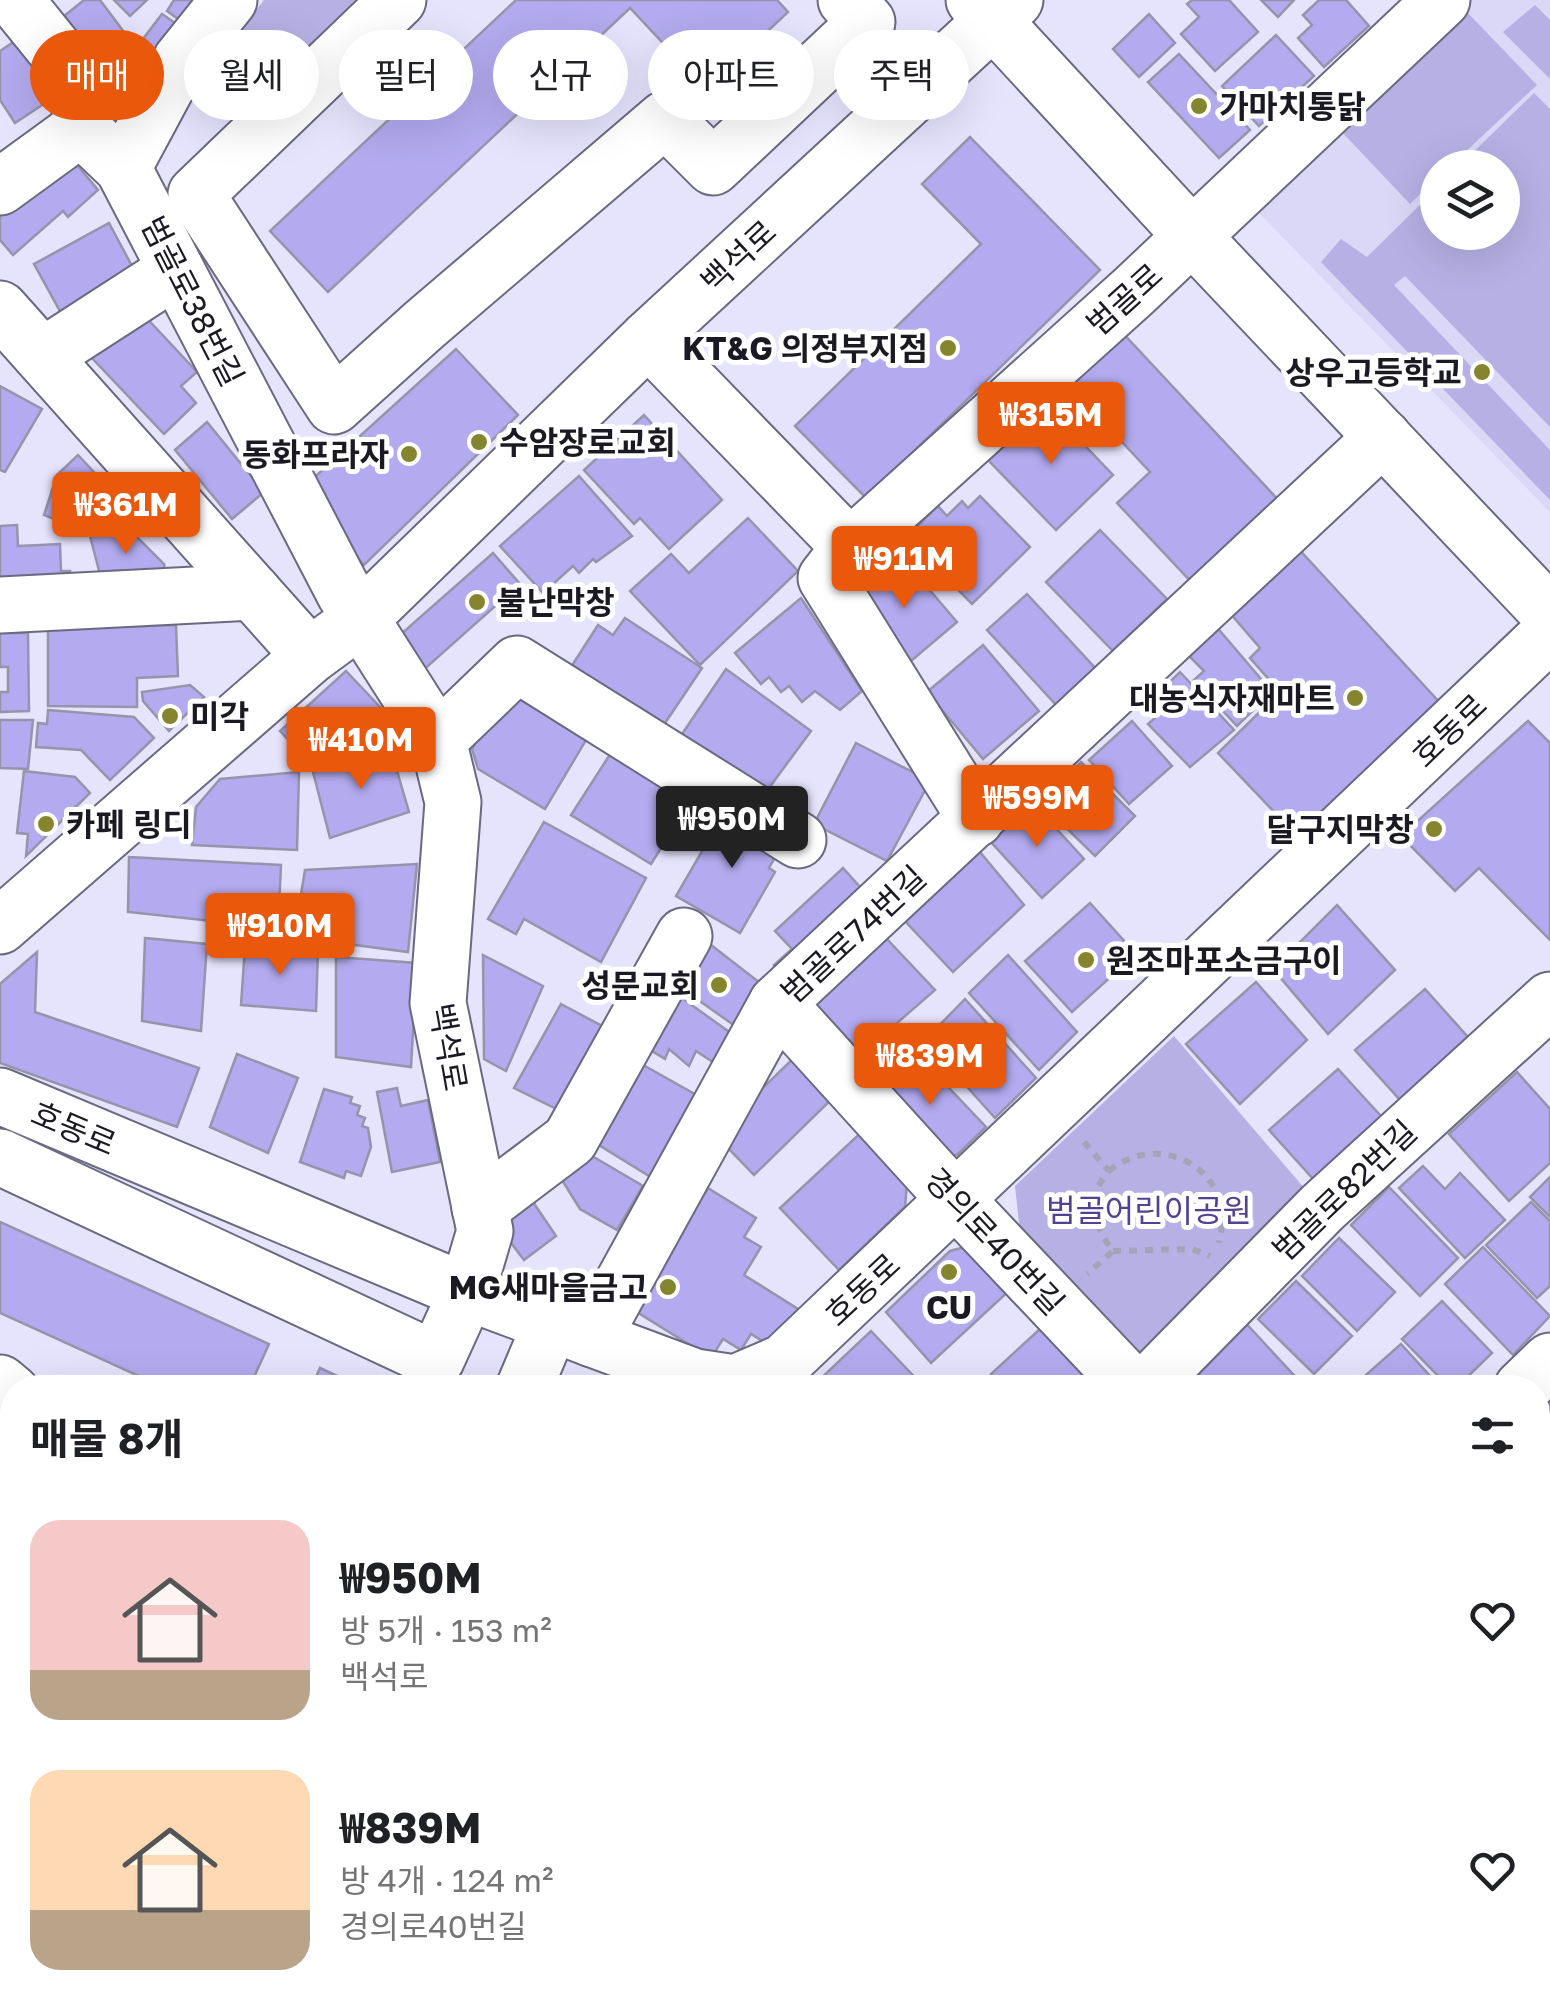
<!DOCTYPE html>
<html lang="ko">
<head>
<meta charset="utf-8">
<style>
  :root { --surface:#fff; --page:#f6f6f6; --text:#202124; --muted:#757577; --accent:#ea580c }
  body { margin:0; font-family:"Golos Text","Noto Sans KR",sans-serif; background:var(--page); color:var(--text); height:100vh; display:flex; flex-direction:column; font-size:38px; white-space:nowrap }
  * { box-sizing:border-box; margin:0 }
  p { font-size:32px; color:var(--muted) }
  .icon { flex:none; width:55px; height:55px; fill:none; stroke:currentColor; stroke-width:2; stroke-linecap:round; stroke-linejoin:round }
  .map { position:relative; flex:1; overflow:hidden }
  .sheet { position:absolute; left:0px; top:1375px; width:1550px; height:642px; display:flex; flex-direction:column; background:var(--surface); border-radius:40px 40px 0 0; box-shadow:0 10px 40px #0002 }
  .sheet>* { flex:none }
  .top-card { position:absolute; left:30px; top:30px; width:1000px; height:90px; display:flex; gap:20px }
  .controls { position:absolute; left:1420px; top:150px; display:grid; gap:20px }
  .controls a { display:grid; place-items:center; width:100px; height:100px; border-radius:50%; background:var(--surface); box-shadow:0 10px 40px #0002; font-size:50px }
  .price { position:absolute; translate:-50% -85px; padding:0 22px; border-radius:10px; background:var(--accent); color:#fff; font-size:32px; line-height:65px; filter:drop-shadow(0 2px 5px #0008) }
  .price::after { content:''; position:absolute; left:50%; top:60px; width:30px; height:22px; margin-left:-15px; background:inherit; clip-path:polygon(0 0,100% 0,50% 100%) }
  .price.selected { background:#222; color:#fff }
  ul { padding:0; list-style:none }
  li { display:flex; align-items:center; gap:30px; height:250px; padding:0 30px }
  li span { display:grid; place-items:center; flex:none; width:280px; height:200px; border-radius:30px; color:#555 }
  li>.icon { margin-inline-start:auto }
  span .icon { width:120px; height:120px; fill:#fffc; stroke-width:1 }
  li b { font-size:42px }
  h2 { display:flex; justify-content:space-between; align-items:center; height:120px; padding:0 30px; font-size:42px }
  .pill { padding:0 35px; border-radius:45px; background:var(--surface); box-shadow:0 10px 40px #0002; font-size:35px; line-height:90px }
  .pill.selected { background:var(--accent); color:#fff }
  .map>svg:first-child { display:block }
  .built { fill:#dad7f7; fill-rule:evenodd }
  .green { fill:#b6b0e4 }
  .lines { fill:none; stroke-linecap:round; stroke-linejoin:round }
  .river { stroke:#8d84c6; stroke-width:72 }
  .building { fill:#b3aaef; stroke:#9694ab; stroke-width:2.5 }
  .minor-casing { stroke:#6b697f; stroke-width:59 }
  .path { stroke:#a5a3b7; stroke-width:6; stroke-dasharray:8 8; stroke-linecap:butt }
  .minor { stroke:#fff; stroke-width:55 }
  .poi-dot { fill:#85852f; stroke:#fff; stroke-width:4 }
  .labels { text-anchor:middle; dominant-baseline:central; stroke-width:10; stroke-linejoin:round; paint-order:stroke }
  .poi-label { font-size:32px; font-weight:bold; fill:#1b1a23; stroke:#fff; text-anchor:end }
  .street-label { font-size:32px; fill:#1b1a23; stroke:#fff }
  .park-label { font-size:32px; fill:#534293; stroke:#fff }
</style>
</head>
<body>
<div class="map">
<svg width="1550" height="2016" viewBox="0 0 1550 2016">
  <rect width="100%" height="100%" fill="#e6e3fd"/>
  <path class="built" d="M 1459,0 L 1550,0 L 1550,512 L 1260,214 L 1260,184 ZM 1438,168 L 1502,168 L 1502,232 L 1438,232 Z"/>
  <g class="green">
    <path d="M 264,0 L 377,0 L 284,87 L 237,34 Z"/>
    <path d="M 1535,5 L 1550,20 L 1550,79 L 1503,32 Z"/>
    <path d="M 1466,11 L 1537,85 L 1449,167 L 1438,168 L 1437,178 L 1410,204 L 1340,130 Z"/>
    <path d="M 1534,93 L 1550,109 L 1550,427 L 1405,276 L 1394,285 L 1550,450 L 1550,500 L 1321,262 L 1341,239 L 1367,257 L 1437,188 L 1438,232 L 1502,232 L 1502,168 L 1458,167 Z"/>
    <path d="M 1174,1036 L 1317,1203 L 1147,1371 L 1020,1232 L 1015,1186 Z"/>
    <path d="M 12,1532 L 12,1658 L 0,1658 L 0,1546 Z"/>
    <path d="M 0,1873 L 12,1876 L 12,2005 L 544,2005 L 586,2016 L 0,2016 Z"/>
  </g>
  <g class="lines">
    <g class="river">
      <path d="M 0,2001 L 12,2002"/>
      <path d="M 71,2005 L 133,2016"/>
    </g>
  </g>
  <g class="building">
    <path d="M 84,0 L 100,0 L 127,36 L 91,64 L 58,21 Z"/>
    <path d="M 114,0 L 147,0 L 130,16 Z"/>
    <path d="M 174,0 L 203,0 L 186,25 L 167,11 Z"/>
    <path d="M 516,0 L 777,0 L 788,12 L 706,89 L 630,8 L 328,292 L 270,231 Z"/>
    <path d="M 1192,0 L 1229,0 L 1258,32 L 1215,71 L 1181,34 L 1199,17 L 1187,4 Z"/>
    <path d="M 1261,0 L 1294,0 L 1278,17 Z"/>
    <path d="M 1319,0 L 1346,0 L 1369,26 L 1324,67 L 1298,38 L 1312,25 L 1303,15 Z"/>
    <path d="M 162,14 L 185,30 L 153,73 L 130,56 Z"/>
    <path d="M 1149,14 L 1175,43 L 1139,77 L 1113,49 Z"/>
    <path d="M 24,35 L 62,92 L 15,123 L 0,100 L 0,51 Z"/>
    <path d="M 1276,35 L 1314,76 L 1259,126 L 1222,86 Z"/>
    <path d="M 1179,54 L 1250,130 L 1219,158 L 1148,82 Z"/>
    <path d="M 128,64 L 150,90 L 115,119 L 93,92 Z"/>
    <path d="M 970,137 L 1100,270 L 866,498 L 795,426 L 981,244 L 922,184 Z"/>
    <path d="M 73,160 L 98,190 L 68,217 L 63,211 L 13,255 L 0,240 L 0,204 Z"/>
    <path d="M 109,223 L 140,281 L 66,322 L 34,264 Z"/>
    <path d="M 141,312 L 197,372 L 181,386 L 196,403 L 164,434 L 92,358 Z"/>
    <path d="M 1120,330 L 1283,505 L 1195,586 L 1117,503 L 1150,472 L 1065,381 Z"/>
    <path d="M 456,349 L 518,415 L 364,565 L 297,493 Z"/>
    <path d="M 0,386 L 42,409 L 5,472 L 0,470 Z"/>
    <path d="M 1046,405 L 1113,475 L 1056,530 L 988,460 Z"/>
    <path d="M 644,415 L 722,500 L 669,549 L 640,518 L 634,524 L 584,470 Z"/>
    <path d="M 207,422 L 264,492 L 232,519 L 175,450 Z"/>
    <path d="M 78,455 L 120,500 L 102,516 L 89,501 L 54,519 L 44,515 L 57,475 Z"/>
    <path d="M 579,476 L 632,536 L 596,562 L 593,559 L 579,573 L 573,566 L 543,593 L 500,546 Z"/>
    <path d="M 980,496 L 1030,547 L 972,604 L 906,537 L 938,506 L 947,516 L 962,501 L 968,508 Z"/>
    <path d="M 748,518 L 798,571 L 700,665 L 630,591 L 671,554 L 689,573 Z"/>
    <path d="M 124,524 L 164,564 L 166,581 L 102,582 L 90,536 Z"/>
    <path d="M 17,525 L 18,546 L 60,544 L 61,571 L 70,571 L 71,592 L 0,596 L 0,526 Z"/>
    <path d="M 1100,530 L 1167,599 L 1113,651 L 1046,582 Z"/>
    <path d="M 1296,546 L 1441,704 L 1301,840 L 1218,753 L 1280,692 L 1250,658 L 1260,648 L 1230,613 Z"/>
    <path d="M 493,553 L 520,584 L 420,673 L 392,642 Z"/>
    <path d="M 899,554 L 957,622 L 905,666 L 861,615 L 868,580 Z"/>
    <path d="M 1027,594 L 1097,670 L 1057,706 L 987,630 Z"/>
    <path d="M 801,598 L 862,691 L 840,710 L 815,691 L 802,702 L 789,686 L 781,692 L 769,677 L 761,684 L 735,653 Z"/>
    <path d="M 625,618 L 702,668 L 653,741 L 562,681 L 598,625 L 613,635 Z"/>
    <path d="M 176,625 L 178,676 L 137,678 L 137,707 L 48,706 L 48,629 Z"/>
    <path d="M 1215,625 L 1272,692 L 1237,726 L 1194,680 L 1204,671 L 1187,654 Z"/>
    <path d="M 0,633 L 28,633 L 29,711 L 0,712 L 0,692 L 8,692 L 8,667 L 0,667 Z"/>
    <path d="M 983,645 L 1039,711 L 983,759 L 927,692 Z"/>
    <path d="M 726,669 L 811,731 L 766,792 L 680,737 Z"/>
    <path d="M 346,671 L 380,707 L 352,734 L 343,724 L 325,741 L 316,731 L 297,749 L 280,731 Z"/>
    <path d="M 1180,672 L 1234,730 L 1190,767 L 1148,724 L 1164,710 L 1153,698 Z"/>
    <path d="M 190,685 L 204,697 L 169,731 L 143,701 L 142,692 Z"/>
    <path d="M 526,685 L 595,725 L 545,809 L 478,769 L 472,749 L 501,699 L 513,707 Z"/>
    <path d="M 48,710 L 134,717 L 154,738 L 110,780 L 81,750 L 36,747 L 38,723 L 47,724 Z"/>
    <path d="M 0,720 L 33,720 L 28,769 L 0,768 Z"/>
    <path d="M 1132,721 L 1172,766 L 1129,804 L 1089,760 Z"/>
    <path d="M 1528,721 L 1550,743 L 1550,940 L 1479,868 L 1455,891 L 1401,836 Z"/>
    <path d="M 856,743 L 930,781 L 887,861 L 814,824 Z"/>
    <path d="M 616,745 L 696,793 L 651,864 L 571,815 Z"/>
    <path d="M 390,747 L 409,812 L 330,838 L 313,772 Z"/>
    <path d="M 1081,762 L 1135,816 L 1095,856 L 1050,812 L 1061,802 L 1050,792 Z"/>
    <path d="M 24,771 L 75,777 L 90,793 L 26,856 L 28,834 L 17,833 Z"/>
    <path d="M 299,772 L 297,850 L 192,845 L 196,807 L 220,779 Z"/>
    <path d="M 1032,802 L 1084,859 L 1042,898 L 990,841 Z"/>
    <path d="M 727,808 L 784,841 L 769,868 L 775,872 L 740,933 L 676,896 Z"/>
    <path d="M 544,822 L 646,878 L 601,962 L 524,919 L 516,934 L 488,919 Z"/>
    <path d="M 980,852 L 1024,905 L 953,972 L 904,920 Z"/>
    <path d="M 129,857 L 281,865 L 278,928 L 128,912 Z"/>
    <path d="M 417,864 L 408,952 L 294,937 L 305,870 Z"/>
    <path d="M 843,868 L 870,898 L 785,977 L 774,965 L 792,949 L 775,931 Z"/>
    <path d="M 1090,903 L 1136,954 L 1072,1012 L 1025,961 Z"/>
    <path d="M 1337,905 L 1395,970 L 1328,1034 L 1273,969 Z"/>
    <path d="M 885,937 L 935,990 L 859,1056 L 811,1005 Z"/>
    <path d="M 145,938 L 207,944 L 201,1031 L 142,1021 Z"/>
    <path d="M 702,938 L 764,986 L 738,1028 L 674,983 Z"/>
    <path d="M 245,947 L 318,950 L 316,1011 L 241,1005 Z"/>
    <path d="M 37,952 L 35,1012 L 199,1068 L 177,1127 L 0,1063 L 0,984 Z"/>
    <path d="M 483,955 L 543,986 L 506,1071 L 484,1059 Z"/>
    <path d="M 1008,955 L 1077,1032 L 1039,1070 L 969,993 Z"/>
    <path d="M 336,957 L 417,963 L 411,1067 L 336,1057 Z"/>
    <path d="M 1256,982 L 1307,1040 L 1240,1104 L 1186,1044 Z"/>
    <path d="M 665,986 L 735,1036 L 716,1064 L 696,1051 L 689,1066 L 669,1049 L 665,1059 L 632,1039 Z"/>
    <path d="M 1425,989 L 1476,1046 L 1409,1110 L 1355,1050 Z"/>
    <path d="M 965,999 L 1036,1078 L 995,1118 L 925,1040 Z"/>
    <path d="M 561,1004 L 621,1036 L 575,1118 L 514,1088 Z"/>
    <path d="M 803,1049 L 842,1089 L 754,1175 L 728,1148 L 733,1117 Z"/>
    <path d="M 915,1052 L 986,1127 L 957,1155 L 937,1156 L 875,1090 Z"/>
    <path d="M 237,1054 L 298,1078 L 268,1153 L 210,1127 Z"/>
    <path d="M 629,1057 L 707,1101 L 662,1184 L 589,1139 Z"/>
    <path d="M 1338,1069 L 1390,1126 L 1323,1190 L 1269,1130 Z"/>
    <path d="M 1517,1072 L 1550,1109 L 1550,1163 L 1509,1201 L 1449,1134 Z"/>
    <path d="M 397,1088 L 401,1106 L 428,1100 L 440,1162 L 392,1172 L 377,1092 Z"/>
    <path d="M 324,1089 L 352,1097 L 350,1103 L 360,1106 L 357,1115 L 365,1118 L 362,1126 L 368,1128 L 371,1147 L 361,1176 L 346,1171 L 344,1178 L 300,1162 Z"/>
    <path d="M 867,1127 L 908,1171 L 905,1207 L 839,1270 L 780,1208 Z"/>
    <path d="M 575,1146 L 643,1186 L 617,1230 L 580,1209 L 562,1180 Z"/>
    <path d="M 1423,1166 L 1445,1189 L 1460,1173 L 1505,1220 L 1465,1258 L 1399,1188 Z"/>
    <path d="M 1550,1177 L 1550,1217 L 1530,1197 Z"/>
    <path d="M 1389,1187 L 1458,1258 L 1420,1296 L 1351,1225 Z"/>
    <path d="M 708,1188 L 756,1218 L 744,1237 L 761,1247 L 744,1275 L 798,1309 L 774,1348 L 751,1334 L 741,1350 L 723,1339 L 711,1358 L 632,1309 Z"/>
    <path d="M 531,1199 L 556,1236 L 524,1260 L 496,1223 Z"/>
    <path d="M 1531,1202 L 1550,1221 L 1550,1286 L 1537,1298 L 1486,1245 Z"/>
    <path d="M 0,1222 L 269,1344 L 249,1388 L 165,1388 L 0,1313 Z"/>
    <path d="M 1339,1238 L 1395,1292 L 1357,1331 L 1302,1276 Z"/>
    <path d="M 965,1247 L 1012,1288 L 931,1363 L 886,1312 L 950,1251 Z"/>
    <path d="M 1483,1247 L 1550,1316 L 1513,1355 L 1445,1284 Z"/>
    <path d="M 1296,1281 L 1352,1336 L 1314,1374 L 1258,1319 Z"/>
    <path d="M 1442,1301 L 1492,1353 L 1456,1388 L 1450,1388 L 1402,1339 Z"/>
    <path d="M 1243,1320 L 1301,1383 L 1295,1388 L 1179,1388 Z"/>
    <path d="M 1041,1328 L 1093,1384 L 1093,1388 L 1003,1388 L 991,1374 Z"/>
    <path d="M 871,1331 L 922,1385 L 919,1388 L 824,1388 L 818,1381 Z"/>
    <path d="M 1401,1344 L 1441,1388 L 1365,1388 L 1359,1381 Z"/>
    <path d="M 320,1368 L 363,1388 L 311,1388 Z"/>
    <path d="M 1550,1398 L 1550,1443 L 1538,1430 L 1538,1410 Z"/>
    <path d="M 0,1729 L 12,1730 L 12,1796 L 0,1795 Z"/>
    <path d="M 1538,1847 L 1550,1860 L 1550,1952 L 1538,1965 Z"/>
    <path d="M 646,2005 L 714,2005 L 711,2016 L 683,2016 Z"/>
    <path d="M 765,2005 L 912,2005 L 911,2009 L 921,2012 L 920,2016 L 762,2016 Z"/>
    <path d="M 958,2005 L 1050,2005 L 1038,2016 L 963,2016 Z"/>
    <path d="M 1385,2005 L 1462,2005 L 1452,2016 L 1397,2016 Z"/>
  </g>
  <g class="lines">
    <defs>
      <g id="minor">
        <path d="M 398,0 L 196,194 L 334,406 L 424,325 L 665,119 L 713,167 L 867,22 L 846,0"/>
        <path d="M 974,0 L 1192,236 L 1550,614"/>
        <path d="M 123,168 L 181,60 L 229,0"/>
        <path d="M 0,187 L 81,128"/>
        <path d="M 0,309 L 310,656"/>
        <path d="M 648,339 L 850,547"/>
        <path d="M 43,356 L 176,270"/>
        <path d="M 0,605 L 253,592"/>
        <path d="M 438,740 L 517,664 L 798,840"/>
        <path d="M 976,819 L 826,578 L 850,547 L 1134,291 L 1442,0"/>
        <path d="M 0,926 L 310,656 L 359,620 L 648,339 L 1015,0"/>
        <path d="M 777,1003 L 956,1200 L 1134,1388"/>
        <path d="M 0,1096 L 467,1292 L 695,1377 L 735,1383 L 784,1362 L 1550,633"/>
        <path d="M 0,1157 L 436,1360 L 467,1292 L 485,1231 L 438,1003 L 453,802 L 438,740 L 345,594 L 123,168 L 81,128 L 78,78 L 15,0"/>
        <path d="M 480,1208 L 570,1140 L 684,936"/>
        <path d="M 592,1339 L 777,1003 L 1383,437"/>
        <path d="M 0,1383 L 12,1393"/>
        <path d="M 524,1388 L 551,1324"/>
        <path d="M 1145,1388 L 1322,1208 L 1550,1000"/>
        <path d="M 1522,1388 L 1550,1361"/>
        <path d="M 0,1480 L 12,1468"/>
        <path d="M 1538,1650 L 1550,1638"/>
        <path d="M 0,1668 L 12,1669"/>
        <path d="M 1538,1739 L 1550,1727"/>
        <path d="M 0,1850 L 12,1852"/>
        <path d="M 593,2005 L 637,2016"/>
        <path d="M 1152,2016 L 1163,2005"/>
        <path d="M 1244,2016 L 1255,2005"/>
        <path d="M 1542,2016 L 1550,2008"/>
      </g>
    </defs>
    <use href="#minor" class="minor-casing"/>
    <g class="path">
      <path d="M 1084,1142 L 1109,1171 C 1085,1197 1093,1225 1113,1251 L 1087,1274"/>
      <path d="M 1109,1171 C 1144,1141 1198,1151 1218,1195 C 1225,1210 1222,1227 1219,1243"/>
      <path d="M 1113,1251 L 1192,1249 L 1210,1256"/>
      <path d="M 0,1929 L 12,1932"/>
      <path d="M 317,2005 L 356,2016"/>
    </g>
    <use href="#minor" class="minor"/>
  </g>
  <g class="poi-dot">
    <circle cx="1199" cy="106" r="10"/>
    <circle cx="948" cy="348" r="10"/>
    <circle cx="1482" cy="372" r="10"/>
    <circle cx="479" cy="442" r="10"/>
    <circle cx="409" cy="454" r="10"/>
    <circle cx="477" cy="602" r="10"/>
    <circle cx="1355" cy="698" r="10"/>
    <circle cx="170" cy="716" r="10"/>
    <circle cx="46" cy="824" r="10"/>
    <circle cx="1434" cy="829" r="10"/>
    <circle cx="1086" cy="960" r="10"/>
    <circle cx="719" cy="985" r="10"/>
    <circle cx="949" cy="1272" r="10"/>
    <circle cx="668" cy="1287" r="10"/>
  </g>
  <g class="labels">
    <g class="poi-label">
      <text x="1219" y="106" text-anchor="start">가마치통닭</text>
      <text x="928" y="348">KT&amp;G 의정부지점</text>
      <text x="1462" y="372">상우고등학교</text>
      <text x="499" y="442" text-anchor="start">수암장로교회</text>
      <text x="389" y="454">동화프라자</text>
      <text x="497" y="602" text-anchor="start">불난막창</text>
      <text x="1335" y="698">대농식자재마트</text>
      <text x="190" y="716" text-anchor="start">미각</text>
      <text x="66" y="824" text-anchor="start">카페 링디</text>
      <text x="1414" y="829">달구지막창</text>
      <text x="1106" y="960" text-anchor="start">원조마포소금구이</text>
      <text x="699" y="985">성문교회</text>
      <text x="648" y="1287">MG새마을금고</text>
      <text x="949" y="1307" text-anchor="middle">CU</text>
    </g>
    <g class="street-label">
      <text transform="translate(738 256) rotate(-43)">백석로</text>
      <text transform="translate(1124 299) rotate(-42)">범골로</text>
      <text transform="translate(193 301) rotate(63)">범골로38번길</text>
      <text transform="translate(1449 730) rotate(-44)">호동로</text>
      <text transform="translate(853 934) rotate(-43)">범골로74번길</text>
      <text transform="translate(449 1047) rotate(80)">백석로</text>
      <text transform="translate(74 1128) rotate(23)">호동로</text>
      <text transform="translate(1344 1190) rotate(-44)">범골로82번길</text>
      <text transform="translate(995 1241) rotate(47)">경의로40번길</text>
      <text transform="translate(862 1289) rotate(-43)">호동로</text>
    </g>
    <g class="park-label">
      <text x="1149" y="1210">범골어린이공원</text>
    </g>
  </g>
</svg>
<div class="controls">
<a><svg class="icon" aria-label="layers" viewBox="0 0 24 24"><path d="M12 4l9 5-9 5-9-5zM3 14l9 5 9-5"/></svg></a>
</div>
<b class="price" style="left:1051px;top:467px">₩315M</b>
<b class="price" style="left:126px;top:557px">₩361M</b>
<b class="price" style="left:904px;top:611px">₩911M</b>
<b class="price" style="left:361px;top:792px">₩410M</b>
<b class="price" style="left:1037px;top:850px">₩599M</b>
<b class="price selected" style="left:732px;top:871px">₩950M</b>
<b class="price" style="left:280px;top:978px">₩910M</b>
<b class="price" style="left:930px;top:1108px">₩839M</b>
<div class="top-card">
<a class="pill selected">매매</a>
<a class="pill">월세</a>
<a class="pill">필터</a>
<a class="pill">신규</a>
<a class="pill">아파트</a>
<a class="pill">주택</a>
</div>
<section class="sheet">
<h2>매물 8개<svg class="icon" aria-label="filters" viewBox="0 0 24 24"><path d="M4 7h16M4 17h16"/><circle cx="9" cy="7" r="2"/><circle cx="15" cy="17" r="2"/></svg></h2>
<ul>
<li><span style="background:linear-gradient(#f6c9c9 75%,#b9a48a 0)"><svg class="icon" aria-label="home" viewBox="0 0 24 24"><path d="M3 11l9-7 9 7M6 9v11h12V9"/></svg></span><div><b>₩950M</b><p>방 5개 · 153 m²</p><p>백석로</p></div><svg class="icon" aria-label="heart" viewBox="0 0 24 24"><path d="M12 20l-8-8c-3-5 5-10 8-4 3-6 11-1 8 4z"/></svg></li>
<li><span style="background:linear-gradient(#ffd9b3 70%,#b9a48a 0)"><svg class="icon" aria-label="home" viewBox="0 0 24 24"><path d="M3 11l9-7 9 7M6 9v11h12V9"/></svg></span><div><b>₩839M</b><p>방 4개 · 124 m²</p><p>경의로40번길</p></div><svg class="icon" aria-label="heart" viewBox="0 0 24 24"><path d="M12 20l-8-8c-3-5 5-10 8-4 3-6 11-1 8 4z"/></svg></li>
</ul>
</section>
</div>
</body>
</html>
